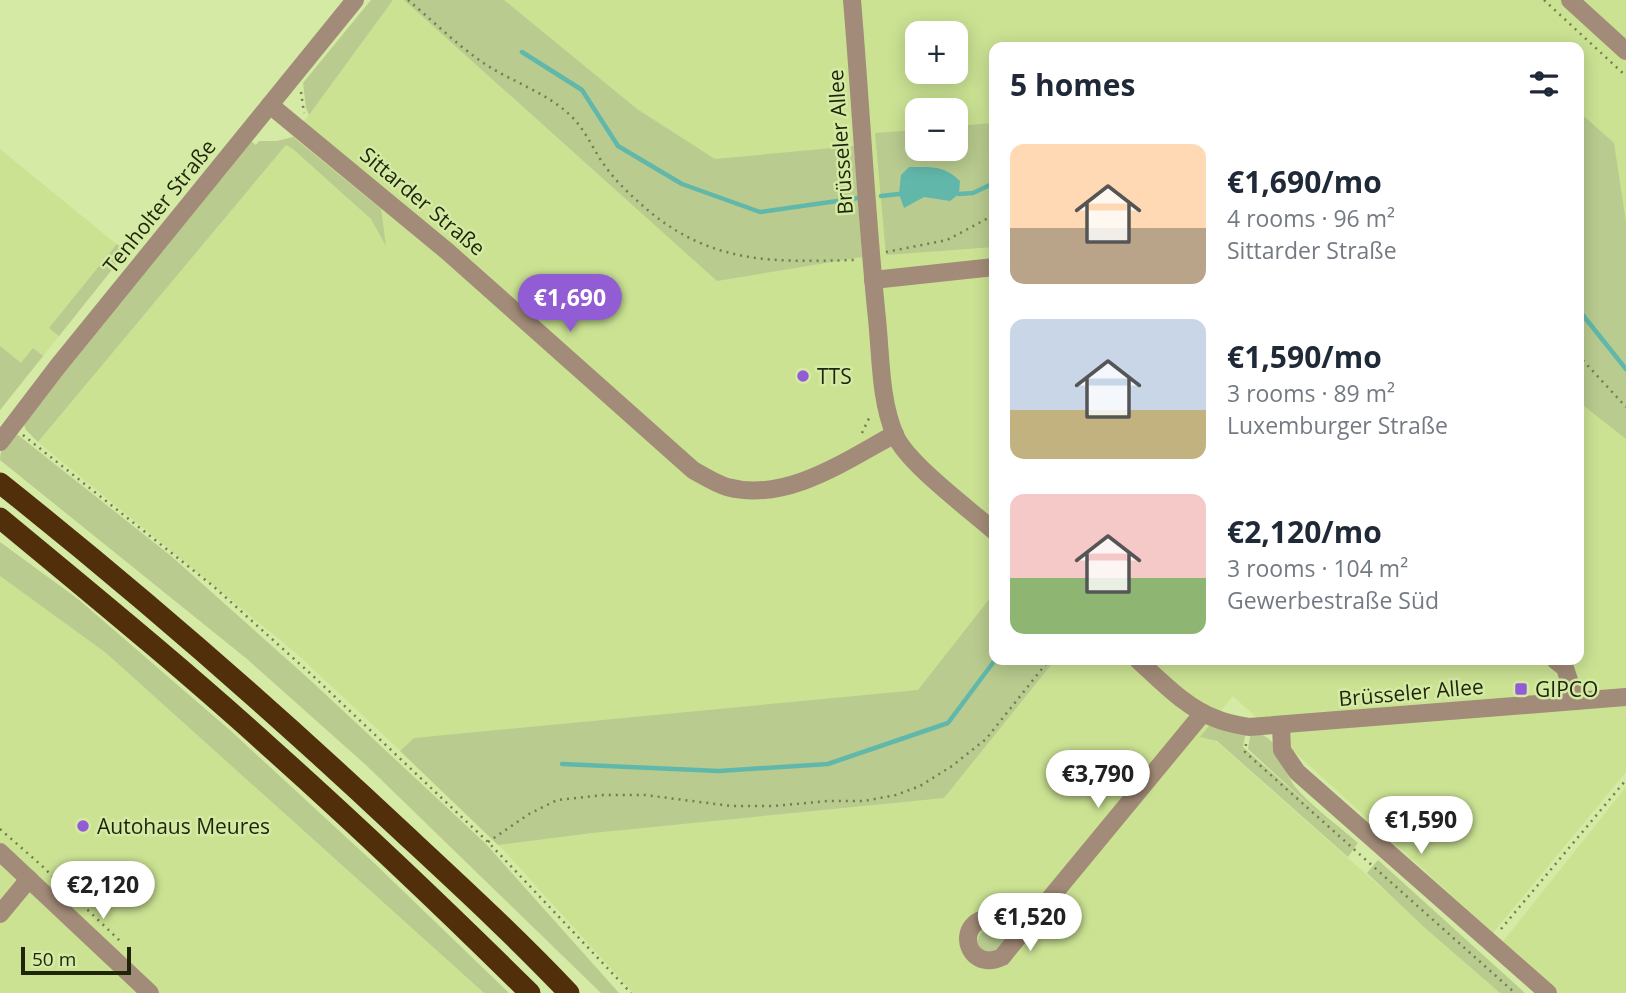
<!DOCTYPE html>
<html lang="en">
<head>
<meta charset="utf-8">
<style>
  :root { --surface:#fff; --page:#f6f6f7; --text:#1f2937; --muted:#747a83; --accent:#925cd5 }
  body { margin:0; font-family:"Open Sans",sans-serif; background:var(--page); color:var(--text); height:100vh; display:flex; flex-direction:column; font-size:26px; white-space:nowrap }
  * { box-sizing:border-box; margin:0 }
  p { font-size:23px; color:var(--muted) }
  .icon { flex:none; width:38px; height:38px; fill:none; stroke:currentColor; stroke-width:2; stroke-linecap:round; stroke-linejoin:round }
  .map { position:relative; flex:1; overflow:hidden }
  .sheet { position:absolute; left:989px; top:42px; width:595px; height:623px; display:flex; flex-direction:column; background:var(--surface); border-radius:14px; box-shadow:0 4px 18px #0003 }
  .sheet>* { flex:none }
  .controls { position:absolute; left:905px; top:21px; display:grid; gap:14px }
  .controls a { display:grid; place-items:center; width:63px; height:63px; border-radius:14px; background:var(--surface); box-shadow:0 4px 18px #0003; font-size:35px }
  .scale { position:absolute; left:21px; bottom:18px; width:110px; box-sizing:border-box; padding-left:7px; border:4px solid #1e2509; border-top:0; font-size:19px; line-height:24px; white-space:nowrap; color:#1e2509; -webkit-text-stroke:5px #d5eaa4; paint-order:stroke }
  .price { position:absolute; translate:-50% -60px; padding:0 16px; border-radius:24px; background:#fff; color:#222; font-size:23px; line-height:46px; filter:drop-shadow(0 2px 4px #0008) }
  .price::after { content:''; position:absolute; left:50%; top:42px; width:21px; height:16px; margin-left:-10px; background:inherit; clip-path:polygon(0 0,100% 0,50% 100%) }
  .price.current { background:var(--accent); color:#fff }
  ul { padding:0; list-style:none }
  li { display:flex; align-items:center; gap:21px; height:175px; padding:0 21px }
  li span { display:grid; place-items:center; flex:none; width:196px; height:140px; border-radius:14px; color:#555 }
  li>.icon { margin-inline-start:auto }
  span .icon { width:84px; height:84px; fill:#fffc; stroke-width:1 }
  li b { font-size:30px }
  h2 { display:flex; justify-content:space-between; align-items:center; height:84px; padding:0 21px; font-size:30px }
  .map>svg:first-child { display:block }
  .built { fill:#cbe293; fill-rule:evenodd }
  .green { fill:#b9cb8f }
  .water { fill:#61b8aa }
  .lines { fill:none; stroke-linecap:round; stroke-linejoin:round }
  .stream { stroke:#61b8aa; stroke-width:4.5 }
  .path { stroke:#717e4f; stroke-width:2.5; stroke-dasharray:2 5; stroke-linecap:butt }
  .minor { stroke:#a28b78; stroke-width:18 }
  .highway { stroke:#522f0b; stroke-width:21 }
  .poi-dot { fill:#925cd5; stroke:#d5eaa4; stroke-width:2.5 }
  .labels { text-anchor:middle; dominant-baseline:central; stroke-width:5; stroke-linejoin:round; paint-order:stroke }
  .street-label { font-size:21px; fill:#1e2509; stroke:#d5eaa4 }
  .poi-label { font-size:21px; fill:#1e2509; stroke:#d5eaa4; text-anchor:start }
</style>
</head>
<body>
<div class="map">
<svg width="1626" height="993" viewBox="0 0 1626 993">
  <rect width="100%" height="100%" fill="#d5eaa4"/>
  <g class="built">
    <path d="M 393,0 L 1626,0 L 1626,772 L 1493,933 L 1233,696 L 1201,736 L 1216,741 L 1500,993 L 633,993 L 488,833 L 297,654 L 38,442 L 292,138 ZM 917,33 L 956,33 L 956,72 L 917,72 ZM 994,47 L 1578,47 L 1578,660 L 994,660 ZM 917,110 L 956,110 L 956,149 L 917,149 Z"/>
    <path d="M 0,149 L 126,252 L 0,410 Z"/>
    <path d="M 0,576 L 106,653 L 484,993 L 0,993 Z"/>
    <path d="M 1626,787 L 1626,993 L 1557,993 L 1501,944 Z"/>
  </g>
  <g class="green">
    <path d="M 371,0 L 393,0 L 309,115 L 306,108 L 303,83 Z"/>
    <path d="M 404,0 L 504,0 L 637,109 L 715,159 L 854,146 L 862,257 L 717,281 Z"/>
    <path d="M 1578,111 L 1614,143 L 1626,222 L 1626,439 L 1579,402 Z"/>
    <path d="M 994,123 L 994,247 L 886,255 L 875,133 L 917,130 L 917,149 L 956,149 L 956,126 Z"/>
    <path d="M 293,137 L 381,209 L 386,246 L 371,219 L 293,149 L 286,145 L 38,442 L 26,430 L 23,422 L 251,141 L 256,145 L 259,141 L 277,141 Z"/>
    <path d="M 117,244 L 126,252 L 59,336 L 49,328 Z"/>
    <path d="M 0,346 L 21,363 L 33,348 L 43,356 L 0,410 Z"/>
    <path d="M 18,435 L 171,556 L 309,679 L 486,844 L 619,993 L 601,993 L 367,766 L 247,659 L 0,460 C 0,448 7,439 18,435 Z"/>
    <path d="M 0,542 L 78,599 L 232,732 L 373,862 L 509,993 L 484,993 L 106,653 L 0,576 Z"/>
    <path d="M 994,593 L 994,660 L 1055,660 L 944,798 L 592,833 L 498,845 L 400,751 L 414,738 L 918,690 Z"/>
    <path d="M 1212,722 L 1246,731 L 1243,747 L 1325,820 L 1248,749 L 1251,731 C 1283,738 1277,761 1293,784 C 1306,802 1340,827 1358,843 L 1348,857 L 1217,741 L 1200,737 Z"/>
    <path d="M 1378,860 L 1525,993 L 1500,993 L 1423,926 L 1367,873 Z"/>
    <path d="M 994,927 L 1002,927 L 1007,933 L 1002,945 L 990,953 L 979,948 L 977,941 L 981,933 Z"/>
  </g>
  <path class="water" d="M 909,167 C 931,167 944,165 960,181 L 959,194 L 950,201 L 924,197 L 904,208 L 899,194 L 901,175 Z"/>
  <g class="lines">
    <g class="stream">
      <path d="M 522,52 L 582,90 L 618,146 L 682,184 L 760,212 L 858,198"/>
      <path d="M 959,194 L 973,193 L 994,183"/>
      <path d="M 881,196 L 899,194"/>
      <path d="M 1578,309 L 1626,369"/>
      <path d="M 562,764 L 719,771 L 828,764 L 948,723 L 995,660"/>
    </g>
    <g class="path">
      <path d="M 408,0 C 432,20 456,44 482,62 C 511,82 547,92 572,117 C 587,132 595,154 608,170 C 620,186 635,199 650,212 C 715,265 776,262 856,260"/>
      <path d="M 1544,0 L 1626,76"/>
      <path d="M 1578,91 L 1579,90"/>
      <path d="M 301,92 L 304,113"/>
      <path d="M 886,252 L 947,240 L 994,215"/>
      <path d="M 1578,355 L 1626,407"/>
      <path d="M 862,433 L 871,414"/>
      <path d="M 23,435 L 213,586 L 312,675 L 488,842 L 631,993"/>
      <path d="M 1246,744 L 1245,752 L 1515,993"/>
      <path d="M 0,829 L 41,865 L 120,941"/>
      <path d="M 488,842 L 529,814 L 557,800 L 603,795 L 645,795 L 731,806 L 774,806 L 828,801 L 864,801 L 896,795 L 920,786 L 952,766 L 986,739 L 1049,660"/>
      <path d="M 1501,929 L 1626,780"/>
    </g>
    <g class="minor">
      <path d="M 852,0 C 861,106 866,213 877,319 C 881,357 880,400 895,435 C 907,463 969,509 994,531"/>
      <path d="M 1570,0 L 1626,51"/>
      <path d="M 270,105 L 448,252 L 693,470 C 704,476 715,483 727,487 C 786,503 845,461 895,434"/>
      <path d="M 873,280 L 994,267"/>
      <path d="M 0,442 L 58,366 L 355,0"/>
      <path d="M 1138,660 C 1161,681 1186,708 1217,719 C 1226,723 1238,725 1249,727 L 1626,697"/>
      <path d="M 1555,660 L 1565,668 L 1576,701"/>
      <path d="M 1281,726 L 1282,750 L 1297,772 L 1548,993"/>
      <path d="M 0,852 L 150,993"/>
      <path d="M 0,914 L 29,879"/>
      <path d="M 1028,925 L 1002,957 C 959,978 946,892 1028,925 L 1203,713"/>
    </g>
    <g class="highway">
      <path d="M 0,483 C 137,592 269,707 397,827 C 455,881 514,935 569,993"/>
      <path d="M 0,518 C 93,595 186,671 275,752 C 362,830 447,911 530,993"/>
    </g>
  </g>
  <g class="poi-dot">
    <circle cx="803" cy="376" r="7"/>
    <rect x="1514" y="682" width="14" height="14" rx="3.5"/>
    <circle cx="83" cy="826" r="7"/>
  </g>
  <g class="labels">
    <g class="street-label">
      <text transform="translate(840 142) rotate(-94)">Brüsseler Allee</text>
      <text transform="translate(423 201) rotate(40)">Sittarder Straße</text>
      <text transform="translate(159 206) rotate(-51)">Tenholter Straße</text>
      <text transform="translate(1411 692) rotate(-5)">Brüsseler Allee</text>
    </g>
    <g class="poi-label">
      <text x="817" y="376">TTS</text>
      <text x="1535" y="689">GIPCO</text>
      <text x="97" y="826">Autohaus Meures</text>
    </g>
  </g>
</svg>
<div class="controls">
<a>+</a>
<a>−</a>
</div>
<div class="scale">50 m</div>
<b class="price current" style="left:570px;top:334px">€1,690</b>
<b class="price" style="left:1098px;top:810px">€3,790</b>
<b class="price" style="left:1421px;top:856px">€1,590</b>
<b class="price" style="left:103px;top:921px">€2,120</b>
<b class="price" style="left:1030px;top:953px">€1,520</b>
<section class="sheet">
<h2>5 homes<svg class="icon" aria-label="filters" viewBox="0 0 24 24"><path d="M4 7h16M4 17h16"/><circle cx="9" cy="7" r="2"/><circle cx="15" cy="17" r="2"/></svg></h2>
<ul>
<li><span style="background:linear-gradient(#ffd9b3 60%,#b9a48a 0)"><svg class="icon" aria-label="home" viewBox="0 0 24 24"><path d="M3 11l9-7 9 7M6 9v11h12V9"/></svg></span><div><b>€1,690/mo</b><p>4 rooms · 96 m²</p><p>Sittarder Straße</p></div></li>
<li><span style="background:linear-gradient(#c9d6e8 65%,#c2b280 0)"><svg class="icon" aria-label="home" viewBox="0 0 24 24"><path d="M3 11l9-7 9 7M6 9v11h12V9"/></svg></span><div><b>€1,590/mo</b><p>3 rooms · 89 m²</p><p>Luxemburger Straße</p></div></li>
<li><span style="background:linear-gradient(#f6c9c9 60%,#8fb573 0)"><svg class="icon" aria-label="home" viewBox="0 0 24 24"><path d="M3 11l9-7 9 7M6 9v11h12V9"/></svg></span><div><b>€2,120/mo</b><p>3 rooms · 104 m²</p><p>Gewerbestraße Süd</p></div></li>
</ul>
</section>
</div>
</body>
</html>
